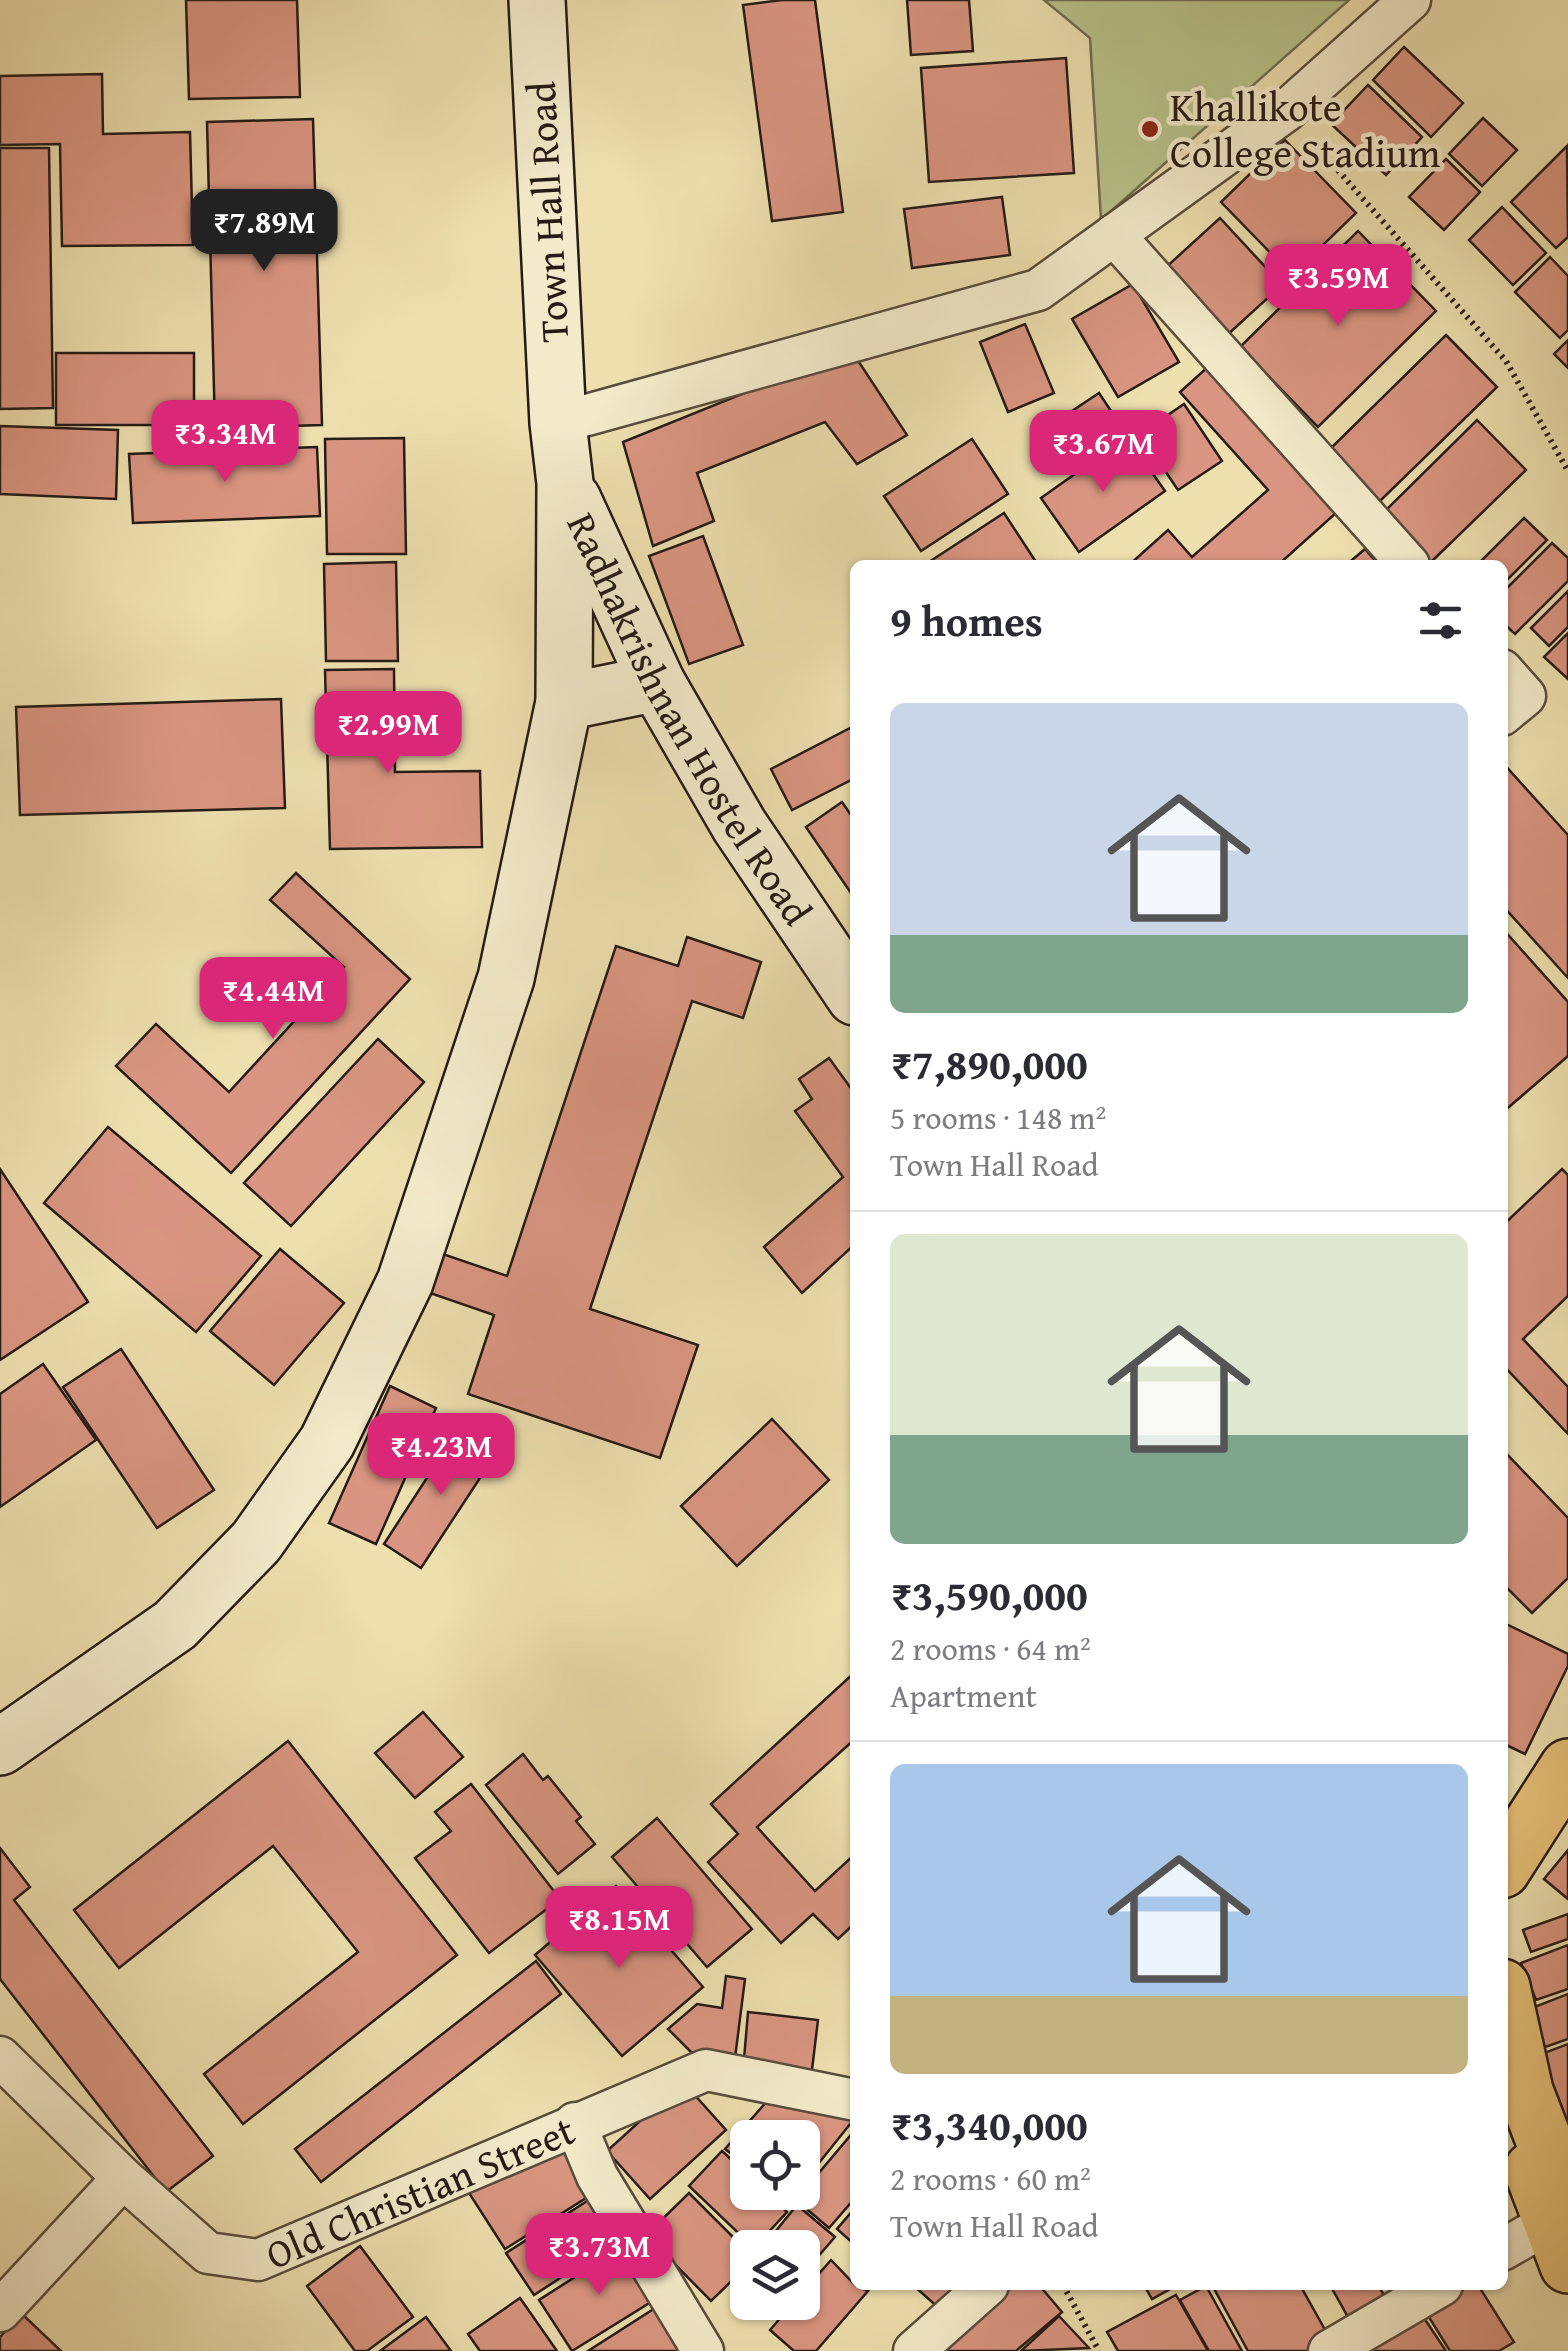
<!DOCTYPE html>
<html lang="en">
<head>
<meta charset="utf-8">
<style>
  :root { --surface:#fff; --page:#f7f7f7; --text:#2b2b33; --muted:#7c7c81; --line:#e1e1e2; --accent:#db2777 }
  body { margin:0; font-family:"Gentium Book Plus",serif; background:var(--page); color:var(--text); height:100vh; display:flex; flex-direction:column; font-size:38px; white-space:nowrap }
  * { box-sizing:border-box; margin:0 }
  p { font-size:32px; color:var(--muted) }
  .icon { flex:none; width:55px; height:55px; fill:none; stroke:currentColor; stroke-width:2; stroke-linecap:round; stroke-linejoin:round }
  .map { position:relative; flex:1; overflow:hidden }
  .side { position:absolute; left:850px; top:560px; width:658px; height:1730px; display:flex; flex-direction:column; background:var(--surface); border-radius:15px; box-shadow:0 2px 8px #0004 }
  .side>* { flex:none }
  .buttons { position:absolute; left:730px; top:2120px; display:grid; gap:20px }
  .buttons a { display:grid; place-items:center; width:90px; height:90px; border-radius:15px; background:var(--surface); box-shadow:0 2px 8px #0004; font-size:50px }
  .price { position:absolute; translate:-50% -85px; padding:0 22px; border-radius:20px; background:var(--accent); color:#fff; font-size:32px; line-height:65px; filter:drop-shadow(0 2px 5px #0008) }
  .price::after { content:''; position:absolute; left:50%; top:60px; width:30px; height:22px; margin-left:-15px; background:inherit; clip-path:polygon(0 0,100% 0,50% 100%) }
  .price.on { background:#222; color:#fff }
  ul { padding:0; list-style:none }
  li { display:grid; align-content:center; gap:20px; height:530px; padding:0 40px }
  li+li { border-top:2px solid var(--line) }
  li span { display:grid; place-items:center; height:310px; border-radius:15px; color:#555 }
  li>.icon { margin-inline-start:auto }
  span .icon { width:180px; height:180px; fill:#fffc; stroke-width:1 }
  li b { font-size:42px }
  h2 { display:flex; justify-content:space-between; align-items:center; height:120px; padding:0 40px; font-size:42px }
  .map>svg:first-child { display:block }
  .green { fill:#b8c28a; stroke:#6f6e50; stroke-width:2.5 }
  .building { fill:#d99581; stroke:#261b16; stroke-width:2.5 }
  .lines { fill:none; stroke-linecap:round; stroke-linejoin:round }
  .minor-casing { stroke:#584c3c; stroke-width:45 }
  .secondary-casing { stroke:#261b16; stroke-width:60 }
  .primary-casing { stroke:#261b16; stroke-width:60 }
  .path { stroke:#261b16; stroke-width:6; stroke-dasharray:2.5 5; stroke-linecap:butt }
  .minor { stroke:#f3eaca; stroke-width:40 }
  .secondary { stroke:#f3eaca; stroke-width:55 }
  .primary { stroke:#e6c077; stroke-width:55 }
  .poi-dot { fill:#8f2418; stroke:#f3eaca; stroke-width:4 }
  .labels { text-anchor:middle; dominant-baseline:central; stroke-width:9; stroke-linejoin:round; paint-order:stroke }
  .poi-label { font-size:40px; fill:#261b16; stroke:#f3eaca; text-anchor:start }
  .street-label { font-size:40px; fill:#261b16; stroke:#f3eaca }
</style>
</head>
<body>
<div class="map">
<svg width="1568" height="2351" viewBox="0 0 1568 2351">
  <rect width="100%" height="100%" fill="#eddfae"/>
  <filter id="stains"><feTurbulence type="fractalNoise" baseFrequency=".002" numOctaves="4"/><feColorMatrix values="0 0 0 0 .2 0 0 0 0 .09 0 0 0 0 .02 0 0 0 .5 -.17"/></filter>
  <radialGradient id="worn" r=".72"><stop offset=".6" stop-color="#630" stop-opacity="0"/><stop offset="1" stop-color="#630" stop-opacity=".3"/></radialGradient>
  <path class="green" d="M 1044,0 L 1349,0 L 1101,220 L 1090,38 Z"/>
  <g class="building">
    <path d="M 186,0 L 297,0 L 300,97 L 189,99 Z"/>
    <path d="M 782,0 L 815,0 L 843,212 L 772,221 L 743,5 Z"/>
    <path d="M 907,0 L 969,0 L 973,51 L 911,55 Z"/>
    <path d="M 1404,47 L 1463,103 L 1431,137 L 1373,80 Z"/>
    <path d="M 1066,58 L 1074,173 L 929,182 L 921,68 Z"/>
    <path d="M 102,74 L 103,134 L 190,132 L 193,245 L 62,246 L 60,144 L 0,145 L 0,76 Z"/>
    <path d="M 1368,85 L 1422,137 L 1386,175 L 1331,124 Z"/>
    <path d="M 1483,118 L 1517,150 L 1482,186 L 1449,154 Z"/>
    <path d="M 313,119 L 322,425 L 215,428 L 207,122 Z"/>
    <path d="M 1285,140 L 1356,213 L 1292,275 L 1221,202 Z"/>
    <path d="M 1567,146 L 1568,237 L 1556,248 L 1511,202 Z"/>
    <path d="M 0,148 L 49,148 L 53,408 L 0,409 Z"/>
    <path d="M 1446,159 L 1480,192 L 1444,230 L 1409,197 Z"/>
    <path d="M 1002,197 L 1010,255 L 912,268 L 904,209 Z"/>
    <path d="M 1502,207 L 1546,253 L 1513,285 L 1469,240 Z"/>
    <path d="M 1220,218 L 1282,285 L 1225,337 L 1163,270 Z"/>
    <path d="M 1358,231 L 1436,311 L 1318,427 L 1240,347 Z"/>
    <path d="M 1550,257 L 1568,276 L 1568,330 L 1560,338 L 1515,292 Z"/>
    <path d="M 1133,284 L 1179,362 L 1118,397 L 1072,319 Z"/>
    <path d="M 1025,324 L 1054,393 L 1008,412 L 980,342 Z"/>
    <path d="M 1446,335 L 1497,387 L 1379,502 L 1328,451 Z"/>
    <path d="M 1568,340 L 1568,368 L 1554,354 Z"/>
    <path d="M 851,350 L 907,435 L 857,464 L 825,422 L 697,473 L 714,521 L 653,546 L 623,442 Z"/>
    <rect x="56" y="353" width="138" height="72"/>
    <path d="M 1210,365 L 1291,455 L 1287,459 L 1336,513 L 1278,565 L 1129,565 L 1168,530 L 1192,557 L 1268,490 L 1180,392 Z"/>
    <path d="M 1099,393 L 1125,432 L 1068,470 L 1042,431 Z"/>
    <path d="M 1184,404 L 1222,461 L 1178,490 L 1140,434 Z"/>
    <path d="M 1477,420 L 1526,470 L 1428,565 L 1379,517 Z"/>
    <path d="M 0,426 L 118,430 L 116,499 L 0,494 Z"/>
    <path d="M 1127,437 L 1165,491 L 1079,552 L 1041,498 Z"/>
    <path d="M 404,438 L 406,554 L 327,554 L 325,439 Z"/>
    <path d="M 972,439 L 1008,494 L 921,551 L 884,496 Z"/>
    <path d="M 317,447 L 320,516 L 133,523 L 129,454 Z"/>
    <path d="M 1004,513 L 1038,565 L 927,565 L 926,564 Z"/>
    <path d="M 1524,518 L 1547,540 L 1502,585 L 1502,565 L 1477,565 Z"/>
    <path d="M 703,536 L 743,645 L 689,664 L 649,556 Z"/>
    <path d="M 1552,543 L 1568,558 L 1568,581 L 1515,634 L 1502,622 L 1502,593 Z"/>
    <path d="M 1365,549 L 1379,565 L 1346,565 Z"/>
    <path d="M 396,562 L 398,661 L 326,661 L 324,564 Z"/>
    <path d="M 1568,591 L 1568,627 L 1549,646 L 1531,628 Z"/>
    <path d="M 1568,633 L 1568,679 L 1544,657 Z"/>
    <path d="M 394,669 L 395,772 L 480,771 L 482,847 L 330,849 L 325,670 Z"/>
    <path d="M 281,699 L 285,808 L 20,815 L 16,707 Z"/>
    <path d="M 854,726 L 855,778 L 792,810 L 771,769 Z"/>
    <path d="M 1502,762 L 1568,835 L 1568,978 L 1502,905 Z"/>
    <path d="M 842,802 L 855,821 L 855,899 L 806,827 Z"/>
    <path d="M 296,873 L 410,979 L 231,1173 L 116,1066 L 156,1024 L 229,1092 L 344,967 L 270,900 Z"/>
    <path d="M 1502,928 L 1568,1002 L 1568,1056 L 1502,1113 Z"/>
    <path d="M 687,937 L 761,962 L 743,1018 L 692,1001 L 590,1309 L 698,1345 L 660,1458 L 468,1394 L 494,1315 L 427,1292 L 440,1253 L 507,1276 L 616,946 L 678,966 Z"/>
    <path d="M 378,1039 L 424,1082 L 291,1226 L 244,1183 Z"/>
    <path d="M 829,1058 L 855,1094 L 855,1244 L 802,1293 L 764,1247 L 843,1177 L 795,1111 L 812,1099 L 799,1079 Z"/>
    <path d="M 108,1127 L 261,1256 L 196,1332 L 44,1203 Z"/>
    <path d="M 0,1169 L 88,1302 L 0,1360 Z"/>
    <path d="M 1562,1169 L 1568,1175 L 1568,1296 L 1523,1339 L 1568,1387 L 1568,1434 L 1502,1364 L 1502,1226 Z"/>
    <path d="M 280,1249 L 344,1303 L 274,1385 L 210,1331 Z"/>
    <path d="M 121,1349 L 214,1490 L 157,1528 L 63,1387 Z"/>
    <path d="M 43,1364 L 96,1440 L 0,1507 L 0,1394 Z"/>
    <path d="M 390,1386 L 436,1408 L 376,1544 L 329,1523 Z"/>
    <path d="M 772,1419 L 829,1480 L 737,1566 L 681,1506 Z"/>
    <path d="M 460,1427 L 497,1452 L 421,1568 L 384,1544 Z"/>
    <path d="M 1502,1449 L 1568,1518 L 1568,1578 L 1532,1613 L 1502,1583 Z"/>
    <path d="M 1502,1622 L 1568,1654 L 1568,1666 L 1525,1754 L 1502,1743 Z"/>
    <path d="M 855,1672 L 855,1739 L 757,1827 L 815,1891 L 855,1854 L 855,1923 L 838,1939 L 813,1914 L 781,1943 L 708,1862 L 738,1834 L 711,1804 Z"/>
    <path d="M 423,1712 L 463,1757 L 415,1798 L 375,1753 Z"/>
    <path d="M 288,1741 L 457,1955 L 243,2124 L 204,2074 L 358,1952 L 273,1846 L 119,1968 L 74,1910 Z"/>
    <path d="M 523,1754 L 543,1780 L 548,1776 L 581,1817 L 576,1821 L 595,1844 L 558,1874 L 486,1785 Z"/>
    <path d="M 471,1784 L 560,1899 L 489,1953 L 415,1858 L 451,1831 L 435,1812 Z"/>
    <path d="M 657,1818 L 752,1929 L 707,1967 L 612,1857 Z"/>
    <path d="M 0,1848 L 30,1887 L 14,1900 L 213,2156 L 166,2192 L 0,1979 Z"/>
    <path d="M 1568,1850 L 1568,1899 L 1544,1879 Z"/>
    <path d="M 616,1886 L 703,1987 L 622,2056 L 535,1955 Z"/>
    <path d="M 1568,1914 L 1568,1939 L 1531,1952 L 1523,1930 Z"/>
    <path d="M 1568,1945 L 1568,1989 L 1536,2000 L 1521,1963 Z"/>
    <path d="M 536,1961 L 561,1994 L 321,2182 L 295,2149 Z"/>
    <path d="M 726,1976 L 745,1979 L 735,2058 L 691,2052 L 668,2029 L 697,2004 L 722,2008 Z"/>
    <path d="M 1568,1994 L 1568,2039 L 1534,2051 L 1519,2013 Z"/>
    <path d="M 748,2012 L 818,2020 L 811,2078 L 743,2071 Z"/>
    <path d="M 1568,2044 L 1568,2125 L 1552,2130 L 1526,2060 Z"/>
    <path d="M 683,2082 L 726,2130 L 650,2199 L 607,2151 Z"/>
    <path d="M 775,2092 L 855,2118 L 802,2184 L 802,2138 L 748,2138 L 748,2166 L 725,2149 Z"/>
    <path d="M 855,2130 L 855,2198 L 829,2228 L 796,2200 Z"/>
    <path d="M 558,2136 L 594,2193 L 505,2249 L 469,2193 Z"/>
    <path d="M 722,2151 L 748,2175 L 748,2192 L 766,2192 L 787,2212 L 754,2248 L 689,2186 Z"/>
    <path d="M 689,2193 L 748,2252 L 748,2265 L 711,2301 L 646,2235 Z"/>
    <path d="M 595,2196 L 622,2238 L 534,2295 L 506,2253 Z"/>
    <path d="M 797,2205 L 835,2237 L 802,2275 L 802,2248 L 762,2248 Z"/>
    <path d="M 855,2208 L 855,2245 L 837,2229 Z"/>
    <path d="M 625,2245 L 659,2297 L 572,2351 L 539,2300 Z"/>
    <path d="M 360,2246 L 413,2317 L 367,2351 L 355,2351 L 307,2286 Z"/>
    <path d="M 831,2260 L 855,2285 L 868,2291 L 816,2351 L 794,2351 L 770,2330 L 794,2302 L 802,2302 L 802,2293 Z"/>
    <path d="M 913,2285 L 965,2285 L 941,2310 Z"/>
    <path d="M 997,2285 L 1039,2285 L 1062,2312 L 1016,2351 L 923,2351 Z"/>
    <path d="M 1144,2285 L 1173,2285 L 1174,2287 L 1152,2299 Z"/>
    <path d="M 1212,2285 L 1300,2285 L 1333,2344 L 1321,2351 L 1248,2351 Z"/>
    <path d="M 1330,2285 L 1378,2285 L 1385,2297 L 1348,2317 Z"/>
    <path d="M 1456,2285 L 1478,2285 L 1514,2342 L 1499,2351 L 1450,2351 L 1422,2306 Z"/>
    <path d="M 1206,2286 L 1242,2351 L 1209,2351 L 1180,2300 Z"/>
    <path d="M 1176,2295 L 1208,2351 L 1118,2351 L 1107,2332 Z"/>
    <path d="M 520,2298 L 557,2351 L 480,2351 L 468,2334 Z"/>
    <path d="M 663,2303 L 694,2351 L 588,2351 Z"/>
    <path d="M 1418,2309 L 1446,2351 L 1353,2351 Z"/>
    <path d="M 22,2314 L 61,2351 L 0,2351 L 0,2337 Z"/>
    <path d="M 1059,2316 L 1089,2348 L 1021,2351 Z"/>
    <path d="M 426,2317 L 451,2351 L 380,2351 Z"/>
  </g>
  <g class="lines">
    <defs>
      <g id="minor">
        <path d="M 1114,235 L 1409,565"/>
        <path d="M 558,423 L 1038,290 L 1286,111 L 1410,0"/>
        <path d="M 1502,670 L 1525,696 L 1502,715"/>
        <path id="s1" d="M 0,2057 L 123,2178 L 208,2253 L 258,2260 L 706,2070 L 855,2100"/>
        <path d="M 575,2123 L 597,2176 L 703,2351"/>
        <path d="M 1502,2250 L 1549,2223"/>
        <path d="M 0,2311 L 123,2178"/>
        <path d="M 914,2351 L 988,2285"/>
        <path d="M 1329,2351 L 1442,2285"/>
      </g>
      <g id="secondary">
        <path id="s2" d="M 573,500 L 657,683 L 739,825 L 855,997"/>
        <path d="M 564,702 L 657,683"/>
        <path d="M 0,1747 L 175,1625 L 256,1542 L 327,1442 L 405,1282 L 506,978 L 564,702 L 565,483 L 558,423 L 537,0"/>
      </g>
      <g id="primary">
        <path d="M 1502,1870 L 1568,1767"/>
        <path d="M 1502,1987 L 1525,2091 L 1568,2203"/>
        <path d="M 1532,2170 L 1568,2265"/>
      </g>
    </defs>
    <use href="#minor" class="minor-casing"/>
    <use href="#secondary" class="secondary-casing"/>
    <use href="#primary" class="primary-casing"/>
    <g class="path">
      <path d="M 1313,142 L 1506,361 L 1568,471"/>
      <path d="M 1063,2285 L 1099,2351"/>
    </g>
    <use href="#minor" class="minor"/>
    <use href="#secondary" class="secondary"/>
    <use href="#primary" class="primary"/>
  </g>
  <circle class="poi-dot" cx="1150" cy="129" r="10"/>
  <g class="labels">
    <g class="poi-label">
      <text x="1170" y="106">Khallikote<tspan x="1170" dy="46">College Stadium</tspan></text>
    </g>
    <g class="street-label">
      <text transform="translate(547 212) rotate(-93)">Town Hall Road</text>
      <text stroke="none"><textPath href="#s2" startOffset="248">Radhakrishnan Hostel Road</textPath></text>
      <text stroke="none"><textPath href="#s1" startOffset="512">Old Christian Street</textPath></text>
    </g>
  </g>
  <rect width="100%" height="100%" filter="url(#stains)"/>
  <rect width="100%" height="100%" fill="url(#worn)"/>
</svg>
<div class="buttons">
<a><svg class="icon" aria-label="locate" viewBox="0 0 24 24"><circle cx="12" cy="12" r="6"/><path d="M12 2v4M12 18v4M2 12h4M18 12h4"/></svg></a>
<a><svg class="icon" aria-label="layers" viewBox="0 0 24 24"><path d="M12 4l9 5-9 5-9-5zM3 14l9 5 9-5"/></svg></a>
</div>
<b class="price on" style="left:264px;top:274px">₹7.89M</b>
<b class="price" style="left:1338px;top:329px">₹3.59M</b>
<b class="price" style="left:225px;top:485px">₹3.34M</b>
<b class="price" style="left:1103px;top:495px">₹3.67M</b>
<b class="price" style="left:388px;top:776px">₹2.99M</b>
<b class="price" style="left:273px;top:1042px">₹4.44M</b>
<b class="price" style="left:441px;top:1498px">₹4.23M</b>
<b class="price" style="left:619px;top:1971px">₹8.15M</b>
<b class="price" style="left:599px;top:2298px">₹3.73M</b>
<section class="side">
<h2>9 homes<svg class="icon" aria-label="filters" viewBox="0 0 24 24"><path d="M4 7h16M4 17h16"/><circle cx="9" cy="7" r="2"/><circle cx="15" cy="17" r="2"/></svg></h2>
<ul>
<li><span style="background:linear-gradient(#c9d6e8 75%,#7fa58c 0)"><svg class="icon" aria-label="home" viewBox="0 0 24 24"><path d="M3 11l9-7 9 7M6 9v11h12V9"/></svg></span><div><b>₹7,890,000</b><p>5 rooms · 148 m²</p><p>Town Hall Road</p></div></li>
<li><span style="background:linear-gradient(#dfe7d0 65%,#7fa58c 0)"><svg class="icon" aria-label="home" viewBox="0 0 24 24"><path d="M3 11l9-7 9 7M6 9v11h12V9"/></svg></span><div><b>₹3,590,000</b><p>2 rooms · 64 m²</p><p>Apartment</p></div></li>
<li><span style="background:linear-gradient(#a9c7e8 75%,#c2b280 0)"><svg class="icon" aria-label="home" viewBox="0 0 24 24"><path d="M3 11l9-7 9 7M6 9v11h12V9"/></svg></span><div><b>₹3,340,000</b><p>2 rooms · 60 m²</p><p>Town Hall Road</p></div></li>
</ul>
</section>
</div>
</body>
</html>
